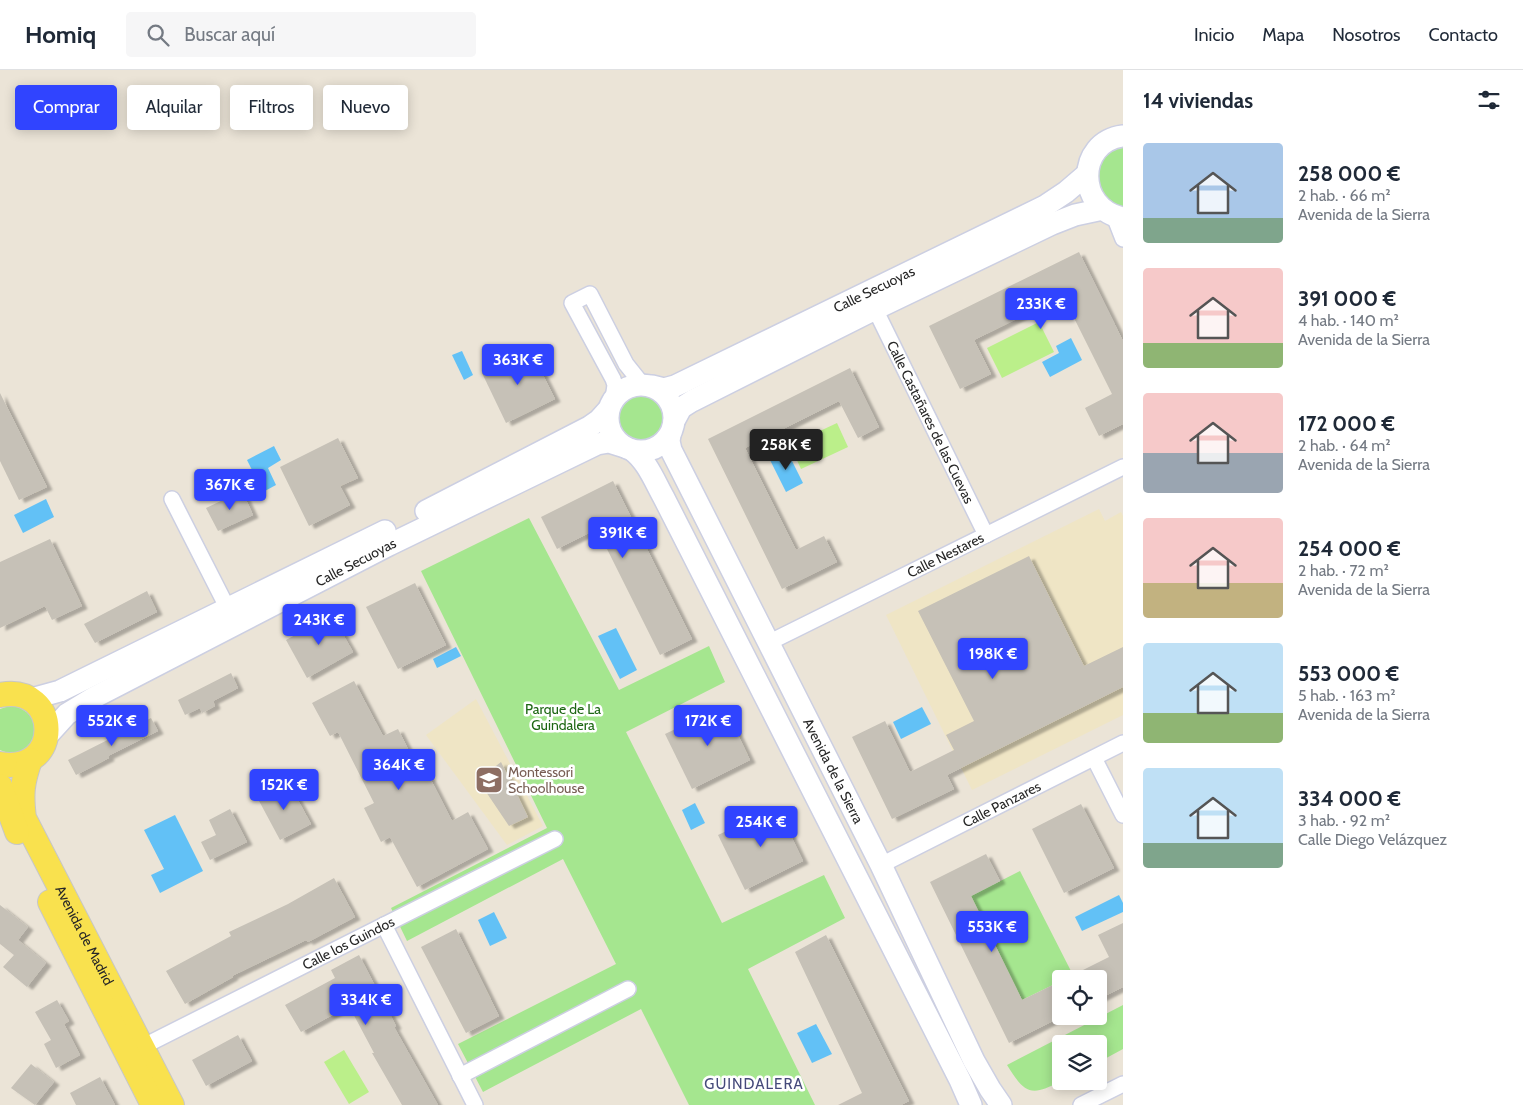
<!DOCTYPE html>
<html lang="es">
<head>
<meta charset="utf-8">
<style>
  :root { --surface:#fff; --page:#f6f6f7; --text:#1f2937; --muted:#747a83; --line:#e0e1e3; --accent:#3044ff }
  body { margin:0; font-family:Cabin,sans-serif; background:var(--page); color:var(--text); height:100vh; display:flex; flex-direction:column; font-size:19px; white-space:nowrap }
  * { box-sizing:border-box; margin:0 }
  p { font-size:16px; color:var(--muted) }
  .icon { flex:none; width:28px; height:28px; fill:none; stroke:currentColor; stroke-width:2; stroke-linecap:round; stroke-linejoin:round }
  .map { position:relative; flex:1; overflow:hidden }
  .side { display:flex; flex-direction:column; background:var(--surface); width:400px }
  .side>* { flex:none }
  .hud { position:absolute; left:15px; top:15px; width:475px; height:45px; display:flex; gap:10px }
  .controls { position:absolute; left:1052px; top:900px; display:grid; gap:10px }
  .controls a { display:grid; place-items:center; width:55px; height:55px; border-radius:5px; background:var(--surface); box-shadow:0 2px 12px #0003; font-size:25px }
  .price { position:absolute; translate:-50% -42px; padding:0 11px; border-radius:5px; background:var(--accent); color:#fff; font-size:16px; line-height:32px; filter:drop-shadow(0 1px 2px #0008) }
  .price::after { content:''; position:absolute; left:50%; top:30px; width:15px; height:11px; margin-left:-8px; background:inherit; clip-path:polygon(0 0,100% 0,50% 100%) }
  .price.selected { background:#222; color:#fff }
  ul { padding:0; list-style:none }
  li { display:flex; align-items:center; gap:15px; height:125px; padding:0 20px }
  li span { display:grid; place-items:center; flex:none; width:140px; height:100px; border-radius:5px; color:#555 }
  li>.icon { margin-inline-start:auto }
  span .icon { width:60px; height:60px; fill:#fffc; stroke-width:1 }
  li b { font-size:21px }
  h2 { display:flex; justify-content:space-between; align-items:center; height:60px; padding:0 20px; font-size:21px }
  .pill { padding:0 18px; border-radius:5px; background:var(--surface); box-shadow:0 2px 12px #0003; font-size:18px; line-height:45px }
  .pill.selected { background:var(--accent); color:#fff }
  header { display:flex; align-items:center; gap:30px; box-sizing:border-box; height:70px; padding:0 25px; background:var(--surface); border-bottom:1px solid var(--line) }
  header strong { font-size:24px }
  nav { display:flex; gap:28px; margin-inline-start:auto; font-size:18px }
  .search { width:350px; height:45px; background:var(--page); display:flex; align-items:center; gap:12px; box-sizing:border-box; padding:0 18px; border-radius:5px; color:var(--muted); font-size:19px }
  main { display:flex; flex:1; min-height:0 }
  .map>svg:first-child { display:block }
  .education { fill:#efe5c5 }
  .green { fill:#a5e68f }
  .pitch { fill:#bbef8a }
  .water { fill:#62c1f6 }
  .building { fill:#c6c1b7; filter:url(#shadow) }
  .lines { fill:none; stroke-linecap:round; stroke-linejoin:round }
  .minor-casing { stroke:#cccfe2; stroke-width:18 }
  .secondary-casing { stroke:#cccfe2; stroke-width:24 }
  .primary-casing { stroke:#c7c7c7; stroke-width:26 }
  .minor { stroke:#fff; stroke-width:15 }
  .secondary { stroke:#fff; stroke-width:21 }
  .primary { stroke:#f9e14e; stroke-width:24 }
  .labels { text-anchor:middle; dominant-baseline:central; stroke-width:5; stroke-linejoin:round; paint-order:stroke }
  .street-label { font-size:14px; fill:#272727; stroke:#fff }
  .park-label { font-size:14px; fill:#1e6714; stroke:#fff }
  .education-label { font-size:14px; fill:#785e54; stroke:#fff; text-anchor:start }
  .neighbourhood-label { font-size:15px; letter-spacing:1px; fill:#454a7a; stroke:#fff }
</style>
</head>
<body>
<header>
<strong>Homiq</strong>
<div class="search"><svg class="icon" aria-label="search" viewBox="0 0 24 24"><circle cx="10" cy="10" r="6"/><path d="M15 15l6 6"/></svg>Buscar aquí</div>
<nav><a>Inicio</a><a>Mapa</a><a>Nosotros</a><a>Contacto</a></nav>
</header>
<main>
<div class="map">
<svg width="1123" height="1035" viewBox="0 0 1123 1035">
  <defs>
    <filter id="shadow"><feDropShadow dx="5.5" dy="3" stdDeviation="1" flood-color="#0004"/></filter>
  </defs>
  <rect width="100%" height="100%" fill="#ebe4d7"/>
  <g class="education">
    <path d="M 1099,439 L 1105,451 L 1121,442 L 1123,446 L 1123,645 L 972,720 L 886,545 Z"/>
    <path d="M 476,629 L 543,756 L 507,775 L 426,665 Z"/>
  </g>
  <g class="green">
    <path d="M 1123,70 L 1123,143 L 1097,125 L 1096,89 Z"/>
    <path d="M 642,316 C 648,318 656,319 661,322 C 674,332 670,352 664,365 C 662,369 656,372 651,374 C 610,386 593,323 642,316 Z"/>
    <path d="M 529,448 L 619,620 L 709,576 L 725,612 L 626,662 L 722,853 L 824,805 L 845,848 L 748,899 L 815,1035 L 689,1035 L 641,939 L 483,1022 L 458,974 L 616,894 L 563,789 L 407,871 L 391,838 L 547,758 L 421,501 Z"/>
    <path d="M 14,636 C 51,646 33,695 0,680 L 0,639 L 6,637 Z"/>
    <path d="M 1020,801 L 1073,905 L 1061,909 L 1061,911 L 1022,930 L 971,826 Z"/>
    <path d="M 1123,935 L 1123,979 L 1099,992 L 1099,974 L 1061,974 L 1061,1011 C 1031,1027 1025,1024 1007,995 Z"/>
  </g>
  <g class="pitch">
    <path d="M 1039,252 L 1054,282 L 1002,308 L 987,278 Z"/>
    <path d="M 837,353 L 848,377 L 801,399 L 790,375 Z"/>
    <path d="M 344,980 L 369,1022 L 349,1034 L 324,992 Z"/>
  </g>
  <g class="water">
    <path d="M 1071,268 L 1082,290 L 1050,307 L 1042,292 L 1059,283 L 1056,276 Z"/>
    <path d="M 462,281 L 473,305 L 464,310 L 452,285 Z"/>
    <path d="M 274,376 L 281,390 L 268,398 L 276,415 L 263,422 L 247,390 Z"/>
    <path d="M 787,381 L 803,413 L 786,422 L 770,390 Z"/>
    <path d="M 46,429 L 54,447 L 23,463 L 14,445 Z"/>
    <path d="M 616,558 L 637,600 L 620,609 L 598,566 Z"/>
    <path d="M 456,577 L 461,586 L 437,598 L 433,589 Z"/>
    <path d="M 922,637 L 931,654 L 901,669 L 893,652 Z"/>
    <path d="M 695,733 L 705,753 L 691,760 L 682,740 Z"/>
    <path d="M 175,745 L 203,801 L 160,823 L 151,805 L 164,799 L 144,760 Z"/>
    <path d="M 1119,825 L 1123,833 L 1123,842 L 1082,861 L 1075,847 Z"/>
    <path d="M 494,842 L 507,868 L 490,876 L 478,850 Z"/>
    <path d="M 816,954 L 832,984 L 812,993 L 797,963 Z"/>
  </g>
  <g class="building">
    <path d="M 1079,182 L 1123,271 L 1123,354 L 1099,366 L 1085,338 L 1112,324 L 1063,226 L 974,270 L 991,304 L 960,319 L 929,256 Z"/>
    <path d="M 530,279 L 555,329 L 506,353 L 482,303 Z"/>
    <path d="M 850,298 L 879,357 L 858,368 L 839,331 L 745,378 L 796,480 L 824,466 L 837,492 L 782,519 L 708,369 Z"/>
    <path d="M 0,323 L 47,417 L 19,430 L 0,391 Z"/>
    <path d="M 338,368 L 358,408 L 340,416 L 350,435 L 309,456 L 280,397 Z"/>
    <path d="M 613,411 L 692,569 L 660,585 L 597,459 L 557,479 L 541,447 Z"/>
    <path d="M 242,421 L 253,445 L 218,461 L 206,438 Z"/>
    <path d="M 50,469 L 82,536 L 52,550 L 45,536 L 0,558 L 0,492 Z"/>
    <path d="M 1029,486 L 1084,596 L 1123,577 L 1123,617 L 947,705 L 954,719 L 892,749 L 852,667 L 885,651 L 910,702 L 954,680 L 946,665 L 974,651 L 918,541 Z"/>
    <path d="M 415,513 L 446,575 L 398,599 L 366,537 Z"/>
    <path d="M 147,521 L 157,542 L 95,573 L 84,554 Z"/>
    <path d="M 332,545 L 353,582 L 307,608 L 286,570 Z"/>
    <path d="M 231,603 L 238,618 L 213,631 L 215,636 L 202,643 L 200,638 L 185,645 L 178,630 Z"/>
    <path d="M 354,611 L 383,666 L 398,659 L 423,709 L 429,706 L 452,751 L 468,742 L 488,779 L 417,817 L 390,767 L 381,772 L 364,738 L 374,733 L 338,662 L 330,666 L 312,633 Z"/>
    <path d="M 724,636 L 750,690 L 692,719 L 665,664 Z"/>
    <path d="M 151,648 L 158,661 L 108,686 L 109,688 L 76,705 L 68,690 Z"/>
    <path d="M 501,692 L 528,747 L 509,756 L 478,710 Z"/>
    <path d="M 288,712 L 311,754 L 280,770 L 258,729 Z"/>
    <path d="M 1081,734 L 1114,798 L 1064,823 L 1032,759 Z"/>
    <path d="M 777,737 L 803,791 L 745,820 L 718,765 Z"/>
    <path d="M 230,739 L 247,772 L 210,790 L 201,772 L 216,765 L 209,750 Z"/>
    <path d="M 986,784 L 1000,811 L 971,826 L 1022,930 L 1061,911 L 1061,947 L 1009,973 L 930,812 Z"/>
    <path d="M 334,808 L 355,847 L 308,872 L 306,870 L 232,906 L 233,907 L 185,934 L 166,901 L 231,866 L 229,862 L 288,834 Z"/>
    <path d="M 0,835 L 28,857 L 18,870 L 46,893 L 27,917 L 3,897 L 14,885 L 0,874 Z"/>
    <path d="M 1123,853 L 1123,917 L 1099,929 L 1099,909 L 1065,909 L 1109,887 L 1098,865 Z"/>
    <path d="M 456,859 L 499,946 L 466,963 L 421,877 Z"/>
    <path d="M 826,865 L 909,1031 L 901,1035 L 838,1035 L 862,1023 L 795,882 Z"/>
    <path d="M 359,885 L 396,956 L 394,957 L 438,1035 L 402,1035 L 372,983 L 374,983 L 349,936 L 301,962 L 285,935 L 335,908 L 331,900 Z"/>
    <path d="M 57,930 L 69,951 L 64,954 L 80,985 L 56,998 L 44,974 L 51,970 L 35,942 Z"/>
    <path d="M 238,965 L 252,991 L 206,1016 L 192,990 Z"/>
    <path d="M 31,994 L 54,1012 L 35,1035 L 11,1018 Z"/>
    <path d="M 100,1007 L 115,1035 L 76,1035 L 70,1023 Z"/>
  </g>
  <g class="lines">
    <defs>
      <g id="minor">
        <path d="M 1114,146 L 1123,169"/>
        <path id="s1" d="M 875,239 L 986,465"/>
        <path d="M 613,329 L 615,315 L 613,309 L 572,233 L 590,224 L 626,294 L 642,314"/>
        <path d="M 172,429 L 228,539"/>
        <path id="s2" d="M 768,573 L 1123,397"/>
        <path d="M 1094,688 L 1123,745"/>
        <path id="s3" d="M 881,795 L 1123,673"/>
        <path d="M 384,855 L 475,1035"/>
        <path id="s4" d="M 142,977 L 555,769"/>
        <path d="M 460,1006 L 628,919"/>
        <path d="M 1081,1035 L 1123,1014"/>
      </g>
      <g id="secondary">
        <path d="M 1123,66 C 1076,72 1076,139 1123,148"/>
        <circle cx="641" cy="348" r="33"/>
        <path id="s5" d="M 652,316 L 664,319 L 675,316 L 1045,136 L 1066,122 L 1087,104"/>
        <path d="M 674,351 L 681,338 L 692,331 L 875,239 L 1052,154 L 1075,145 L 1103,139"/>
        <path id="s6" d="M 670,365 L 669,371 L 671,380 L 881,795 L 974,991 L 990,1019 L 1001,1035"/>
        <path d="M 632,380 C 647,391 655,412 664,428 L 960,1010 L 971,1035"/>
        <path d="M 426,441 L 589,357 L 599,350 L 608,340"/>
        <path d="M 31,629 L 60,621 L 385,461"/>
        <path id="s7" d="M 47,666 L 67,644 L 95,627 L 389,475 L 597,374 L 609,372 L 625,377"/>
      </g>
      <g id="primary">
        <path d="M 0,625 C 61,613 63,705 0,694"/>
        <path id="s8" d="M 30,690 C 22,713 21,724 24,748 L 172,1035"/>
        <path d="M 0,716 L 17,762"/>
        <path d="M 50,832 L 153,1035"/>
      </g>
    </defs>
    <use href="#minor" class="minor-casing"/>
    <use href="#secondary" class="secondary-casing"/>
    <use href="#primary" class="primary-casing"/>
    <use href="#minor" class="minor"/>
    <use href="#secondary" class="secondary"/>
    <use href="#primary" class="primary"/>
  </g>
  <defs>
    <symbol id="school-square" viewBox="-11 -11 22 22"><rect x="-9" y="-9" width="18" height="18" rx="4" fill="#8d6e63" stroke="#fff"/><path d="M0-5L7-2L0 1L-7-2ZM-4 1L0 2.5L4 1V4Q0 6-4 4Z" fill="#fff"/></symbol>
  </defs>
  <g fill-rule="evenodd">
    <use href="#school-square" x="473" y="694" width="32" height="32"/>
  </g>
  <g class="labels">
    <g class="street-label">
      <text stroke="none"><textPath href="#s5" startOffset="245">Calle Secuoyas</textPath></text>
      <text stroke="none"><textPath href="#s1" startOffset="126">Calle Castañares de las Cuevas</textPath></text>
      <text stroke="none"><textPath href="#s2" startOffset="198">Calle Nestares</textPath></text>
      <text stroke="none"><textPath href="#s7" startOffset="356">Calle Secuoyas</textPath></text>
      <text stroke="none"><textPath href="#s6" startOffset="375">Avenida de la Sierra</textPath></text>
      <text stroke="none"><textPath href="#s3" startOffset="135">Calle Panzares</textPath></text>
      <text stroke="none"><textPath href="#s8" startOffset="191">Avenida de Madrid</textPath></text>
      <text stroke="none"><textPath href="#s4" startOffset="231">Calle los Guindos</textPath></text>
    </g>
    <g class="park-label">
      <text x="563" y="639">Parque de La<tspan x="563" dy="16">Guindalera</tspan></text>
    </g>
    <g class="education-label">
      <text x="508" y="702">Montessori<tspan x="508" dy="16">Schoolhouse</tspan></text>
    </g>
    <g class="neighbourhood-label">
      <text x="754" y="1014">GUINDALERA</text>
    </g>
  </g>
</svg>
<div class="controls">
<a><svg class="icon" aria-label="locate" viewBox="0 0 24 24"><circle cx="12" cy="12" r="6"/><path d="M12 2v4M12 18v4M2 12h4M18 12h4"/></svg></a>
<a><svg class="icon" aria-label="layers" viewBox="0 0 24 24"><path d="M12 4l9 5-9 5-9-5zM3 14l9 5 9-5"/></svg></a>
</div>
<b class="price" style="left:1041px;top:260px">233K €</b>
<b class="price" style="left:518px;top:316px">363K €</b>
<b class="price selected" style="left:786px;top:401px">258K €</b>
<b class="price" style="left:230px;top:441px">367K €</b>
<b class="price" style="left:623px;top:489px">391K €</b>
<b class="price" style="left:319px;top:576px">243K €</b>
<b class="price" style="left:993px;top:610px">198K €</b>
<b class="price" style="left:112px;top:677px">552K €</b>
<b class="price" style="left:708px;top:677px">172K €</b>
<b class="price" style="left:399px;top:721px">364K €</b>
<b class="price" style="left:284px;top:741px">152K €</b>
<b class="price" style="left:761px;top:778px">254K €</b>
<b class="price" style="left:992px;top:883px">553K €</b>
<b class="price" style="left:366px;top:956px">334K €</b>
<div class="hud">
<a class="pill selected">Comprar</a>
<a class="pill">Alquilar</a>
<a class="pill">Filtros</a>
<a class="pill">Nuevo</a>
</div>
</div>
<section class="side">
<h2>14 viviendas<svg class="icon" aria-label="filters" viewBox="0 0 24 24"><path d="M4 7h16M4 17h16"/><circle cx="9" cy="7" r="2"/><circle cx="15" cy="17" r="2"/></svg></h2>
<ul>
<li><span style="background:linear-gradient(#a9c7e8 75%,#7fa58c 0)"><svg class="icon" aria-label="home" viewBox="0 0 24 24"><path d="M3 11l9-7 9 7M6 9v11h12V9"/></svg></span><div><b>258 000 €</b><p>2 hab. · 66 m²</p><p>Avenida de la Sierra</p></div></li>
<li><span style="background:linear-gradient(#f6c9c9 75%,#8fb573 0)"><svg class="icon" aria-label="home" viewBox="0 0 24 24"><path d="M3 11l9-7 9 7M6 9v11h12V9"/></svg></span><div><b>391 000 €</b><p>4 hab. · 140 m²</p><p>Avenida de la Sierra</p></div></li>
<li><span style="background:linear-gradient(#f6c9c9 60%,#9aa5b1 0)"><svg class="icon" aria-label="home" viewBox="0 0 24 24"><path d="M3 11l9-7 9 7M6 9v11h12V9"/></svg></span><div><b>172 000 €</b><p>2 hab. · 64 m²</p><p>Avenida de la Sierra</p></div></li>
<li><span style="background:linear-gradient(#f6c9c9 65%,#c2b280 0)"><svg class="icon" aria-label="home" viewBox="0 0 24 24"><path d="M3 11l9-7 9 7M6 9v11h12V9"/></svg></span><div><b>254 000 €</b><p>2 hab. · 72 m²</p><p>Avenida de la Sierra</p></div></li>
<li><span style="background:linear-gradient(#bfe0f5 70%,#8fb573 0)"><svg class="icon" aria-label="home" viewBox="0 0 24 24"><path d="M3 11l9-7 9 7M6 9v11h12V9"/></svg></span><div><b>553 000 €</b><p>5 hab. · 163 m²</p><p>Avenida de la Sierra</p></div></li>
<li><span style="background:linear-gradient(#bfe0f5 75%,#7fa58c 0)"><svg class="icon" aria-label="home" viewBox="0 0 24 24"><path d="M3 11l9-7 9 7M6 9v11h12V9"/></svg></span><div><b>334 000 €</b><p>3 hab. · 92 m²</p><p>Calle Diego Velázquez</p></div></li>
</ul>
</section>
</main>
</body>
</html>
